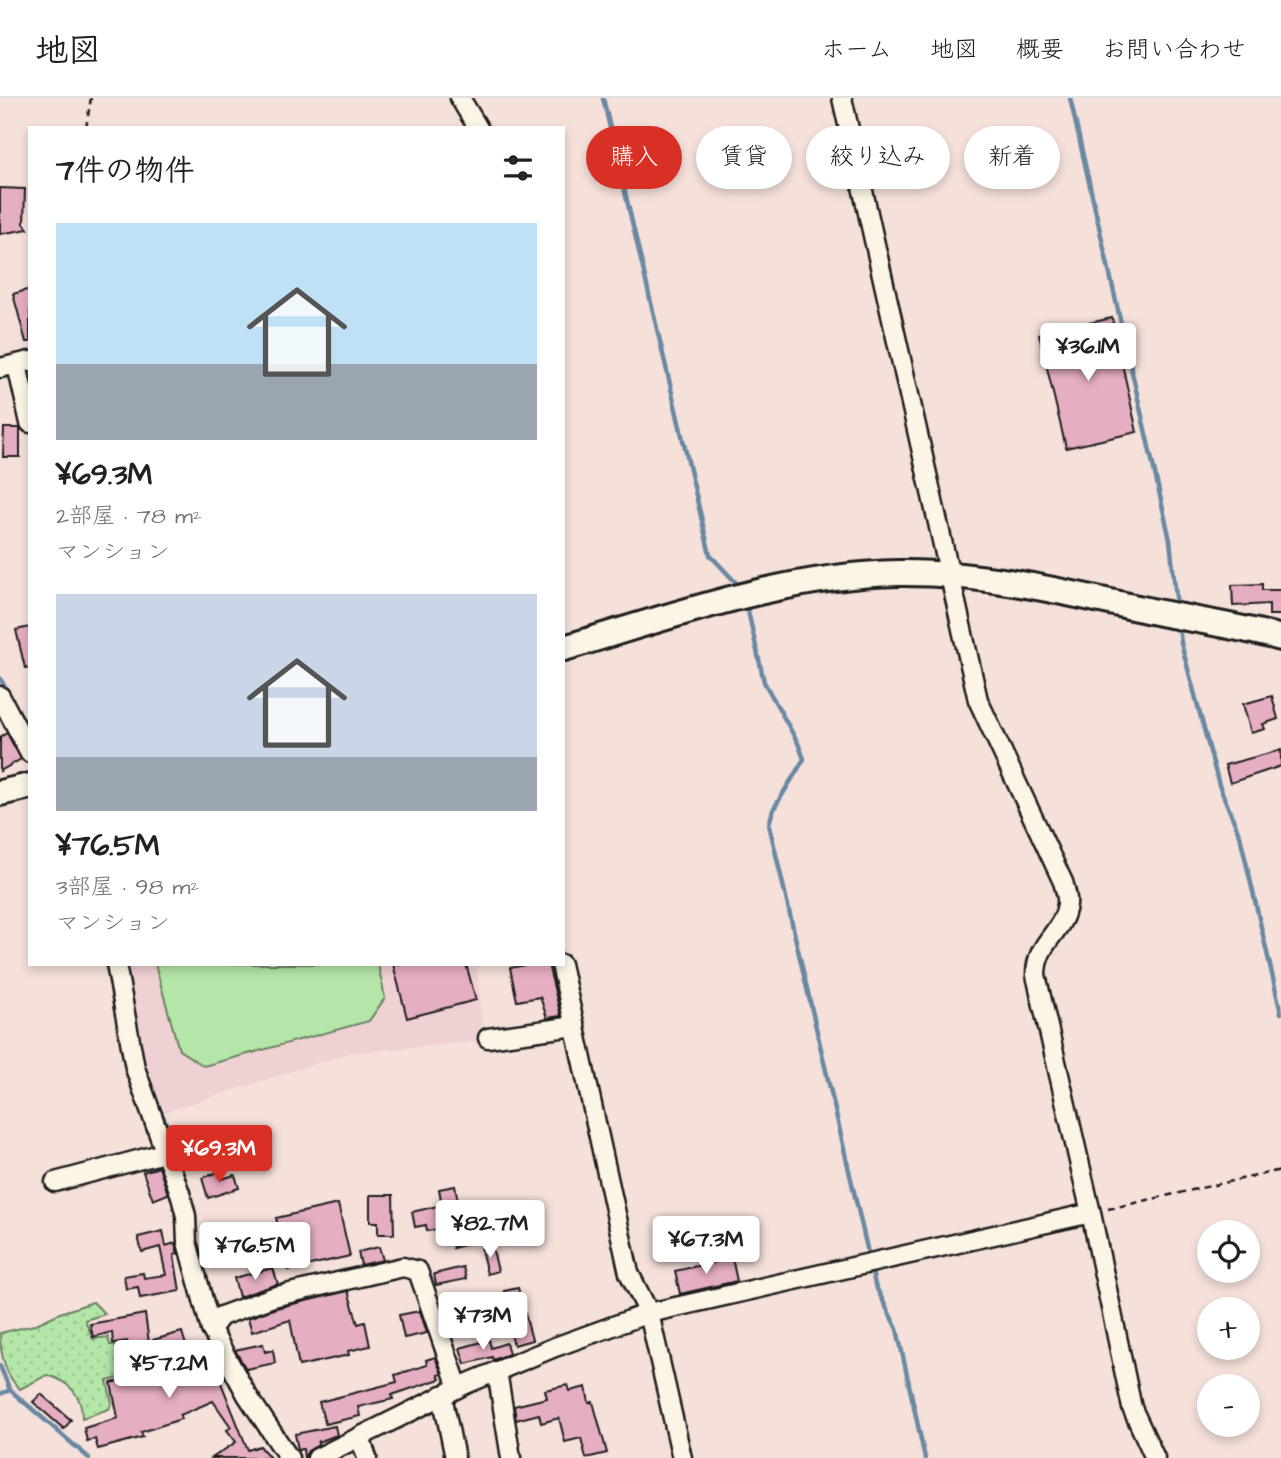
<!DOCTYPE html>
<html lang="ja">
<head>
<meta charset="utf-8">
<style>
  :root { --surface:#fff; --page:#f2f2f2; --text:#202124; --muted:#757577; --line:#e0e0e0; --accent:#d93025 }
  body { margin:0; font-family:"Architects Daughter","Klee One",sans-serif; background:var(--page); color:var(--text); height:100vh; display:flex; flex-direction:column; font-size:26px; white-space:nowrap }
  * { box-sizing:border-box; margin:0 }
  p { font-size:23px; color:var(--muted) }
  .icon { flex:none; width:38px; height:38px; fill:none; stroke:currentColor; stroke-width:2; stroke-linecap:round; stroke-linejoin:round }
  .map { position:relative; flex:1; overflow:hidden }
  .panel { position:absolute; left:28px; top:28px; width:537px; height:840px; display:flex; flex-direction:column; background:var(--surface); border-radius:0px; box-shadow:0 4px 10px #0003 }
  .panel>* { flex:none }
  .guide { position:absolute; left:586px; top:28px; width:590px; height:63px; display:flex; gap:14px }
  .buttons { position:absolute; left:1197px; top:1122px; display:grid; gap:14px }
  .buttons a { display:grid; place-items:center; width:63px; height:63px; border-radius:50%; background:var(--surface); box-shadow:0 4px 10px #0003; font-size:35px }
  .price { position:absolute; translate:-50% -60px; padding:0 16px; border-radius:7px; background:#fff; color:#222; font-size:23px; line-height:46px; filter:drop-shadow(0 2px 4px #0008) }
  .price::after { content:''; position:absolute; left:50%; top:42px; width:21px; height:16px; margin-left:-10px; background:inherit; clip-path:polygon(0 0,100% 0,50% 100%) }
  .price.active { background:var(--accent); color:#fff }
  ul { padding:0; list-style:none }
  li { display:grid; align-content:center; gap:14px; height:371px; padding:0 28px }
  li span { display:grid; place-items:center; height:217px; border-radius:0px; color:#555 }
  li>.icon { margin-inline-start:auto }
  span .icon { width:126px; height:126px; fill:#fffc; stroke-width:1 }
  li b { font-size:30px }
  h2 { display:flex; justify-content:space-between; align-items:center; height:84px; padding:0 28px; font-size:30px }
  .tag { padding:0 24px; border-radius:32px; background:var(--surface); box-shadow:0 4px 10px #0003; font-size:24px; line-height:63px }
  .tag.active { background:var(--accent); color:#fff }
  header { display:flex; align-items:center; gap:42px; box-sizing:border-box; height:98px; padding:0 35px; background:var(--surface); border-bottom:2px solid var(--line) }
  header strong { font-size:33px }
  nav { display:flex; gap:38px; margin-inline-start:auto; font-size:24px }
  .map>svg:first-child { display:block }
  .built { fill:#f0d1d3 }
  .grass { fill:url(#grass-dots); stroke:#688162; stroke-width:2 }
  .garden { fill:#b4e6a7; stroke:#688162; stroke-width:2 }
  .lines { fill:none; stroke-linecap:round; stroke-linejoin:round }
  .stream { stroke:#6989a2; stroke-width:4.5 }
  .building { fill:#e6aec2; stroke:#1c1c1c; stroke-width:2 }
  .street-casing { stroke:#1c1c1c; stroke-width:23 }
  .secondary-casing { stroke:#1c1c1c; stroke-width:30 }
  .path { stroke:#1c1c1c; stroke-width:2.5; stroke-dasharray:7 5; stroke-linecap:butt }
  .street { stroke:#fcf5e5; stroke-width:18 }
  .secondary { stroke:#fcf5e5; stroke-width:24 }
</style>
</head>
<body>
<header>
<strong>地図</strong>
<nav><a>ホーム</a><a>地図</a><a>概要</a><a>お問い合わせ</a></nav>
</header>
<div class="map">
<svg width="1281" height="1360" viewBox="0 0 1281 1360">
  <defs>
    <pattern id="grass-dots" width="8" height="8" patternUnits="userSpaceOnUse" patternTransform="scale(1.75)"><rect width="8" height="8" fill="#b4e6a7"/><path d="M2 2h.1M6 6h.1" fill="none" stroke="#9ac58f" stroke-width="1.8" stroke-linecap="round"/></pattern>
  </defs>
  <rect width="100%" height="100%" fill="#f5e0da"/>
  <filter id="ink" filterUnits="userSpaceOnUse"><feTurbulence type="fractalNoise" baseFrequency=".0143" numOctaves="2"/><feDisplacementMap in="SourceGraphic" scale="14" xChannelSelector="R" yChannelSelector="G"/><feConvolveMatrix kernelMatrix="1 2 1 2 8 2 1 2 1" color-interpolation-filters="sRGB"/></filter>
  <g filter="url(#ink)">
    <path class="built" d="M 127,866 L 477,866 L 483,943 L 349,955 L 165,1014 L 149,980 L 140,950 Z"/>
    <path class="grass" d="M 93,1204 L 105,1216 L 85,1222 L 93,1241 L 108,1239 L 110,1247 L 119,1247 L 144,1274 L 107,1283 L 112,1305 L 109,1311 L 82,1320 C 83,1297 68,1283 47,1277 L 20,1291 C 5,1278 0,1254 0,1235 L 34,1227 L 60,1215 Z"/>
    <path class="garden" d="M 155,866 L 378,866 L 385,900 L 369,923 L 204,968 L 179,952 Z"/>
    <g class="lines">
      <g class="stream">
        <path d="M 603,0 L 710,457 L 740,489"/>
        <path d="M 1070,0 L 1170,442 L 1177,509"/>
        <path d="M 746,504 L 764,584 L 798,645 L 804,661 L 773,712 L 769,726 L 869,1159"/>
        <path d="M 1179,528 L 1181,545 L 1219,687 L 1240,738 L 1281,915"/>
        <path d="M 0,580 L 30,634"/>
        <path d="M 153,996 L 169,1032 L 165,1039"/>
        <path d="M 871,1168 L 875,1187 L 897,1231 L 925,1360"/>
        <path d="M 0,1268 L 10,1292 L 89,1360"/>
        <path d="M 0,1296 L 10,1292"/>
      </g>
    </g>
    <g class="building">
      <path d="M 0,90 L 25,91 L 24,125 L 28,131 L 0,136 Z"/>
      <path d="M 30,191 L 30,244 L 26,244 L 13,196 Z"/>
      <path d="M 1112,220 L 1137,334 L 1066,350 L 1039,236 Z"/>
      <path d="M 4,330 L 20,330 L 20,359 L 3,359 Z"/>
      <path d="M 1262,486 L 1262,492 L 1281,492 L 1281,517 L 1269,517 L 1269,506 L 1233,508 L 1232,487 Z"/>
      <path d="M 30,529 L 30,569 L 25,570 L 16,532 Z"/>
      <path d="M 1272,598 L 1278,621 L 1263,626 L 1265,631 L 1251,635 L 1243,606 Z"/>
      <path d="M 7,635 L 21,661 L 0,673 L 0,639 Z"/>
      <path d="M 1281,652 L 1281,668 L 1230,685 L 1225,667 Z"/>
      <path d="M 393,866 L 466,866 L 476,902 L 407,920 Z"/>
      <path d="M 530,866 L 548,866 L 561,918 L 547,920 L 540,899 L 517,903 L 510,870 Z"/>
      <path d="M 159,1069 L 168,1096 L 153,1102 L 143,1074 Z"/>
      <path d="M 218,1074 L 221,1081 L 235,1077 L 239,1090 L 208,1100 L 202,1080 Z"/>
      <path d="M 455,1088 L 467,1146 L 453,1150 L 449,1129 L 427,1133 L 426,1127 L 415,1129 L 412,1114 L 442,1107 L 439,1091 Z"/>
      <path d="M 370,1097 L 393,1097 L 394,1136 L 378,1136 L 378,1124 L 370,1124 Z"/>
      <path d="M 338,1106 L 350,1158 L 288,1172 L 276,1120 Z"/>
      <path d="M 163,1133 L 166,1148 L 175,1145 L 178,1156 L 174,1157 L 180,1193 L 140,1200 L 138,1189 L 126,1191 L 124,1178 L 143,1175 L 144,1180 L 166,1177 L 160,1149 L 142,1154 L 138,1139 Z"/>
      <path d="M 204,1135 L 220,1136 L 218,1164 L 204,1163 Z"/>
      <path d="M 492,1148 L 498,1173 L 487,1176 L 481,1151 Z"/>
      <path d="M 379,1149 L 383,1162 L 361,1167 L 358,1154 Z"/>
      <path d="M 732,1160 L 737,1183 L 680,1196 L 675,1173 Z"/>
      <path d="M 463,1169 L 466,1181 L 436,1187 L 434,1176 Z"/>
      <path d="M 273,1170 L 278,1186 L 239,1199 L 234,1180 Z"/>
      <path d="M 518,1190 L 532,1242 L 514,1247 L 505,1216 L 509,1215 L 504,1193 Z"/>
      <path d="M 348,1193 L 358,1226 L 365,1224 L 370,1248 L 348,1253 L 349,1257 L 299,1268 L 290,1222 L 252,1234 L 248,1220 L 276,1210 Z"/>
      <path d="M 420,1213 L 427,1235 L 404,1240 L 399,1217 Z"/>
      <path d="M 145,1216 L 150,1252 L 130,1256 L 127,1243 L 113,1245 L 112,1234 L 93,1239 L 90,1226 Z"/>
      <path d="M 182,1234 L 190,1261 L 205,1256 L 213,1276 L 217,1275 L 248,1352 L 260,1348 L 270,1360 L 212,1360 L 236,1344 L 227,1332 L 231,1329 L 213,1303 L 180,1317 L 181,1321 L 141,1334 L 143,1339 L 98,1351 L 95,1341 L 87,1343 L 84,1330 L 118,1320 L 111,1285 L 162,1274 L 153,1242 Z"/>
      <path d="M 489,1242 L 491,1250 L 506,1245 L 509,1256 L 493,1262 L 492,1259 L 465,1266 L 460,1250 Z"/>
      <path d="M 263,1246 L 265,1254 L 273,1252 L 275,1265 L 246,1271 L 235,1252 Z"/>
      <path d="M 435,1259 L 442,1276 L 438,1277 L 440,1281 L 392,1297 L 393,1301 L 358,1309 L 360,1318 L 325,1326 L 319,1304 L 397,1284 L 395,1277 L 427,1267 L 426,1262 Z"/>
      <path d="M 568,1287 L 570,1293 L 586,1289 L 589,1305 L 593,1304 L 607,1355 L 586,1360 L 581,1340 L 565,1344 L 559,1320 L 541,1325 L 539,1316 L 516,1322 L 514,1308 L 547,1300 L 545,1292 Z"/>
      <path d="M 41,1296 L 71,1322 L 64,1331 L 33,1304 Z"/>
      <path d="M 335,1328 L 337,1337 L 318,1344 L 318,1347 L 308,1353 L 304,1360 L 303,1351 L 298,1352 L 295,1336 Z"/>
    </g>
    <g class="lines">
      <defs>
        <g id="street">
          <path d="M 460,0 L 478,30"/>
          <path d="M 842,0 L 978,602 L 1063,784 C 1065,791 1068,799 1067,806 C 1064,835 1036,843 1036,877 L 1091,1115 L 1132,1310 L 1155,1360"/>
          <path d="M 17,267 L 30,325"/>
          <path d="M 0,270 L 30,263"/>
          <path d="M 0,598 L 30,655"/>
          <path d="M 116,866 L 135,970 L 180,1095 L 186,1118 L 187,1144 L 211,1231 L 247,1297 L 289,1360"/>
          <path d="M 561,866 L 629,1175 L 649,1215 L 682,1360"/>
          <path d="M 488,940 L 575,928"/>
          <path d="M 55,1084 L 164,1055"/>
          <path d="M 211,1231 L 221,1218 L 273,1199 L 403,1169 L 418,1173 L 458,1289"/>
          <path d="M 497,1273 L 511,1360"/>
          <path d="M 442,1297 L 455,1360"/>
          <path d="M 360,1339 L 367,1360"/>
          <path d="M 317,1360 L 466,1286 L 555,1249 L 649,1215 L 1091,1115"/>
        </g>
        <g id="secondary">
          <path d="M 564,550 C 672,518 785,477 899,475 C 984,474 1069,495 1151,513 C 1194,522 1238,528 1281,540"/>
          <path d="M 0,695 L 30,688"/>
        </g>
      </defs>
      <use href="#street" class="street-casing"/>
      <use href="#secondary" class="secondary-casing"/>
      <g class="path">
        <path d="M 86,30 L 91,0"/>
        <path d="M 1108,1111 L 1281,1072"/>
      </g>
      <use href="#street" class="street"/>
      <use href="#secondary" class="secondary"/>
    </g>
  </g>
</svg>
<div class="buttons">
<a><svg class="icon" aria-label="locate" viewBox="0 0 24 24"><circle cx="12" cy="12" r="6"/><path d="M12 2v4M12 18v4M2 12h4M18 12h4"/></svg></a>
<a>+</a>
<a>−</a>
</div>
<b class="price" style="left:1088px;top:285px">¥36.1M</b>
<b class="price active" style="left:219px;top:1087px">¥69.3M</b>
<b class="price" style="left:490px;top:1162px">¥82.7M</b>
<b class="price" style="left:706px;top:1178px">¥67.3M</b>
<b class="price" style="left:255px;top:1184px">¥76.5M</b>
<b class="price" style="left:483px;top:1254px">¥73M</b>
<b class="price" style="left:169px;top:1302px">¥57.2M</b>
<div class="guide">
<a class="tag active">購入</a>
<a class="tag">賃貸</a>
<a class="tag">絞り込み</a>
<a class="tag">新着</a>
</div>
<section class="panel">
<h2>7件の物件<svg class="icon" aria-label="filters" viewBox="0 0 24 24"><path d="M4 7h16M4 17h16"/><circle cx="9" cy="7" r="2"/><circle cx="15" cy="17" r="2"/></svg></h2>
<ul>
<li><span style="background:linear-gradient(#bfe0f5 65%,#9aa5b1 0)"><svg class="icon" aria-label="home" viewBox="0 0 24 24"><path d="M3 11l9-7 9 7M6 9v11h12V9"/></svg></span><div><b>¥69.3M</b><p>2部屋 · 78 m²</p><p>マンション</p></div></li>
<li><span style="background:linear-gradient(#c9d6e8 75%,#9aa5b1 0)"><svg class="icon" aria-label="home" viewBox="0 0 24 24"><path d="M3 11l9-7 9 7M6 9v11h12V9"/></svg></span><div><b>¥76.5M</b><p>3部屋 · 98 m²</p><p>マンション</p></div></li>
</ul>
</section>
</div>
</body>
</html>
